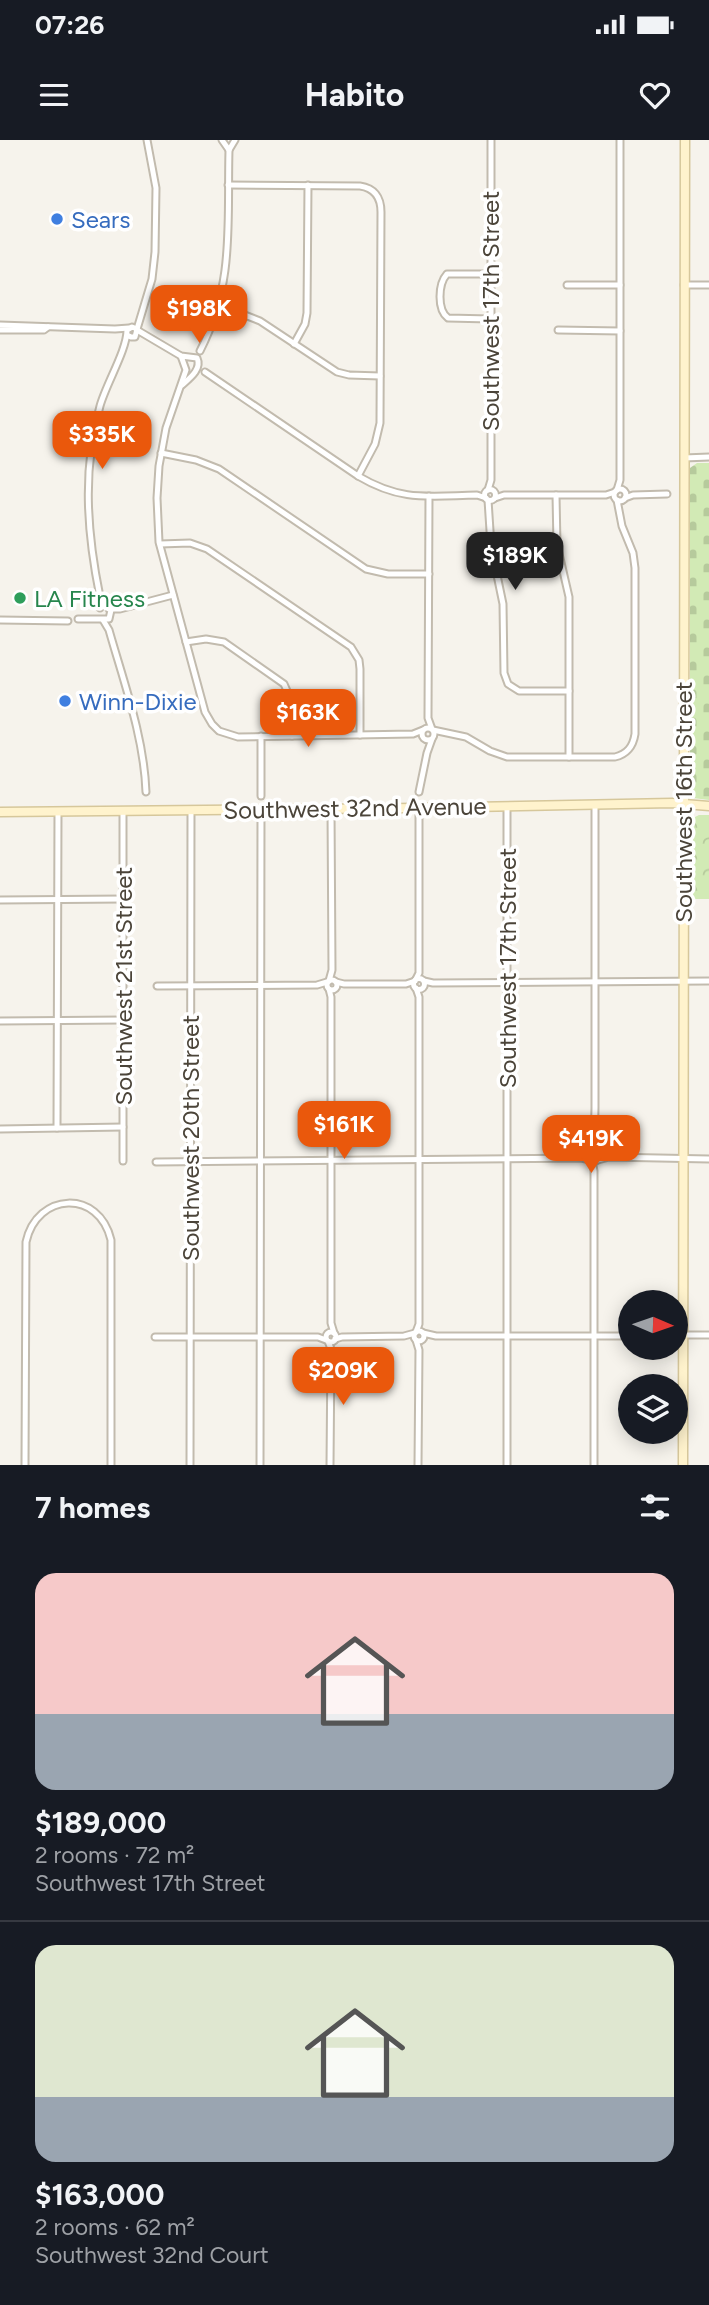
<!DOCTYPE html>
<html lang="en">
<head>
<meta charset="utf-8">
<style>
  :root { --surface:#171b24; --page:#242831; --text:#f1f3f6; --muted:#9ea1a6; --line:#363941; --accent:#ea580c }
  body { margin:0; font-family:Figtree,sans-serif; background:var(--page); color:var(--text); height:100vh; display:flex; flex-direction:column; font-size:26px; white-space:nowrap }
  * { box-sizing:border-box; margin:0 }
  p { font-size:23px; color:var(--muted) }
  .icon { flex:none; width:38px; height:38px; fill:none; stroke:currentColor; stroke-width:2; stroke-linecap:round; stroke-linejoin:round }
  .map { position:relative; height:1325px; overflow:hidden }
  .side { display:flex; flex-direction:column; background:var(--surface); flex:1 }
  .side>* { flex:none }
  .needle { width:46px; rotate:92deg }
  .fabs { position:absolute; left:618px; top:1150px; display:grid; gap:14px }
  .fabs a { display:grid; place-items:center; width:70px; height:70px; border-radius:50%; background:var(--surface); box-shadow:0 4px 18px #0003; font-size:35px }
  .price { position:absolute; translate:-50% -60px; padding:0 16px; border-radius:14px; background:var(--accent); color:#fff; font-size:23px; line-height:46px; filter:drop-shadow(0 2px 4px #0008) }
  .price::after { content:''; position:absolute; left:50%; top:42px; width:21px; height:16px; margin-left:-10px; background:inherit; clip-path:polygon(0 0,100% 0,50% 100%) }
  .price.selected { background:#222; color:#fff }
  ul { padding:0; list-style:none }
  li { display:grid; align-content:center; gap:14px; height:371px; padding:0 35px }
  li+li { border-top:2px solid var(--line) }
  li span { display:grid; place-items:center; height:217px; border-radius:21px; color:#555 }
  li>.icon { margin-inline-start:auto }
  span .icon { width:126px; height:126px; fill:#fffc; stroke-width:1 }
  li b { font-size:30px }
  h2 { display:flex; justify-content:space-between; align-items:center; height:84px; padding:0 35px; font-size:30px }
  .status { display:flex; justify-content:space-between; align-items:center; height:49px; padding:0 35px; background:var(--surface); direction:ltr }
  .status svg { height:19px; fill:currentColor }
  header { display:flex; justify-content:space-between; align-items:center; height:91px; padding:0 35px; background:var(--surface); font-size:32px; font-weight:700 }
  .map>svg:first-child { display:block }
  .cemetery { fill:url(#cemetery-stones) }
  .park { fill:url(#park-crowns) }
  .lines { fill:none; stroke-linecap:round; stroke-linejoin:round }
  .street-casing { stroke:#c2bbae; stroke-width:9 }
  .secondary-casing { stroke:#d6c79b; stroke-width:11 }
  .street { stroke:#fff; stroke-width:5 }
  .secondary { stroke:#fff3cd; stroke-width:8 }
  .shop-dot { fill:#3f7fe0; stroke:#fff; stroke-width:2.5 }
  .leisure-dot { fill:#2e9e5b; stroke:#fff; stroke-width:2.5 }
  .labels { text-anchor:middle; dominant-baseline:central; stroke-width:7; stroke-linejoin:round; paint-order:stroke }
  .shop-label { font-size:24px; fill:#366cbe; stroke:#fff; text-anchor:start }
  .street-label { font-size:24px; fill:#4b4439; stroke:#fff }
  .leisure-label { font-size:24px; fill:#27864d; stroke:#fff; text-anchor:start }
</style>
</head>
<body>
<div class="status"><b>07:26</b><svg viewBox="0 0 49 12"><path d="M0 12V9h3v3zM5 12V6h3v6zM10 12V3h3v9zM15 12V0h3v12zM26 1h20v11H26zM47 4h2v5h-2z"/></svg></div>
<header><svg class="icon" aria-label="menu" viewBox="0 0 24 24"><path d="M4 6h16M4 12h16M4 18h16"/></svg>Habito<svg class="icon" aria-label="heart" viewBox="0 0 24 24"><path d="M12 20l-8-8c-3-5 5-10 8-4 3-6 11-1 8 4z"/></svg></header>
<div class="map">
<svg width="709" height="1325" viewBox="0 0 709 1325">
  <defs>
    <pattern id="cemetery-stones" width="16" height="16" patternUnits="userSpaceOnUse" patternTransform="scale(1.75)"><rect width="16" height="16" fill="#d2eab5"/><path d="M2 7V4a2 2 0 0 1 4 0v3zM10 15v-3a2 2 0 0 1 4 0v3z" fill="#b6ca9c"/></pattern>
    <pattern id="park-crowns" width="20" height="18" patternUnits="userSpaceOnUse" patternTransform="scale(1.75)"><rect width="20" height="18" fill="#d2eab5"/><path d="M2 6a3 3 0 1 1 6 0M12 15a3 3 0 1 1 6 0" fill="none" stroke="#b6ca9c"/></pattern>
  </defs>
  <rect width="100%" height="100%" fill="#f6f3ec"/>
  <path class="cemetery" d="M 697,323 L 709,323 L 709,660 L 693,658 L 690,651 L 690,328 Z"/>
  <path class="park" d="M 699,675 L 709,675 L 709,759 L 693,759 L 693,678 Z"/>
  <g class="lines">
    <defs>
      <g id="street">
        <path d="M 222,0 L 229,10"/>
        <path d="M 228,45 L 360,46 C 374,48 381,57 381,72 L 380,283 L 375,304 L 358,336"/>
        <path d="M 567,145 L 620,145"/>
        <path d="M 684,145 L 709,145"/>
        <path d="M 219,165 L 260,181 L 337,232 L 349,235 L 380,236"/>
        <path d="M 490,179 L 448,178 C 437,170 438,144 447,134 L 491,134"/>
        <path d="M 0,185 L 115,189 L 129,188"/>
        <path d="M 137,189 L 152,139 L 155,112 L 156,48 L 147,0"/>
        <path d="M 0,190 L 44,190 L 48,187"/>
        <path d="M 137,190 L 181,216 L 197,218 C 202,229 190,238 182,245"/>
        <path d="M 558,190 L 620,191"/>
        <path d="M 294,204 L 305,184 L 307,173 L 308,45"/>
        <path d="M 200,211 C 235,143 227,83 229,10 L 235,0"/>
        <path d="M 181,216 L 186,230 L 166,288 L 159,326 L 157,358 L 159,402 L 205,572 L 212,584 L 219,591 L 238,597 L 413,594 L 423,590"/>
        <path d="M 205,232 L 358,336 C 402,362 428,356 477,355 L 486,358"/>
        <path d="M 161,313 L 196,320 L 219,329 L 366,429 L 388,434 L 429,434"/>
        <path d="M 684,318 L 709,317"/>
        <circle cx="620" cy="355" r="6"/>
        <circle cx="490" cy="355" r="5.5"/>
        <path d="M 488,350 L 491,340 L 491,0"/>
        <path d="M 617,350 L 620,340 L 620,0"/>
        <path d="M 556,355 L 557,405 L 569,457 L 569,617"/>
        <path d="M 429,356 L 428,578 L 432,589"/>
        <path d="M 495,358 L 504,355 L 606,355 L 615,352"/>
        <path d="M 625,358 L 633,355 L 667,354"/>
        <path d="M 488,360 L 491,406 L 503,464 L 504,533 L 508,544 L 519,551 L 569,551"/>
        <path d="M 160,404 L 190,403 L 207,409 L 351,507 L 359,520 L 360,529 L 360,595"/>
        <path d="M 100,468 L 100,457 C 87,393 82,330 100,266 C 106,244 127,210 127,190 L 132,187 L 137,189 L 135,197 L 131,197 L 127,195"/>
        <path d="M 109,469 L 120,469 L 173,455"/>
        <path d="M 78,479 L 109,479 L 111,470 L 100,457"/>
        <path d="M 0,480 L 68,481"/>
        <path d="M 103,480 L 109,490 C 124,543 144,597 146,652"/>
        <path d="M 186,502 L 206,499 L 224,502 L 284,544 L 292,562 L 292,596"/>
        <circle cx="428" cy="594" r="6"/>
        <path d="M 433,590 L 466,597 L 490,611 L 507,617 L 615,617 C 627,614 633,607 635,594 L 635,428 L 633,413 L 622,386 L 617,360"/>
        <path d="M 261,596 L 261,656"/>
        <path d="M 419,652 L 427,613 L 432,599"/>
        <path d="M 0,760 L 124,759"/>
        <circle cx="419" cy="844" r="5.5"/>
        <path d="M 416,839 L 419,833 L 419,668"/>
        <circle cx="332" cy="845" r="5"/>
        <path d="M 329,841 L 332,830 L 331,669"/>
        <path d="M 424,841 L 433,843 L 709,841"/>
        <path d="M 336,842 L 344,844 L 406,844 L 415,841"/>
        <path d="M 157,846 L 317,845 L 327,842"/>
        <path d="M 329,849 L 331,857 L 331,1183 L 334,1193"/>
        <path d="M 0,881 L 123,880"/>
        <path d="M 57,988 L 58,672"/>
        <path d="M 0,989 L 123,987"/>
        <circle cx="594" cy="1017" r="4.5"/>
        <path d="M 591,1014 L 594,1005 L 595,968 L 595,665"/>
        <path d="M 598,1020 L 609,1017 L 709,1019"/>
        <path d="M 123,1021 L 123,671"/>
        <path d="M 592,1021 L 594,1031 L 594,1325"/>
        <path d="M 156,1022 L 581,1018 L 591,1020"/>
        <circle cx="419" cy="1196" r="5"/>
        <circle cx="331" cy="1197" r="5"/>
        <path d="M 416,1192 L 419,1184 L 419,857 L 416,848"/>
        <path d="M 423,1193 L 436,1196 L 630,1196"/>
        <path d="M 676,1195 L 709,1195"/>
        <path d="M 155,1197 L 318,1197 L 326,1200"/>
        <path d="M 335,1199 L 342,1197 L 404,1196 L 415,1193"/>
        <path d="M 416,1200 L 419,1210 L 418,1325"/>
        <path d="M 328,1201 L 331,1209 L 330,1325"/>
        <path d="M 25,1325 L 26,1102 C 37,1052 99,1049 111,1100 L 111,1325"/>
        <path d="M 190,1325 L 191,670"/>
        <path d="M 260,1325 L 261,669"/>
        <path d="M 507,1325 L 507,666"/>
      </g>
      <g id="secondary">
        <path d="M 0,672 L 419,668 L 672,663 L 709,666"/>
        <path d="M 683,1325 L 685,0"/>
      </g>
    </defs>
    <use href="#street" class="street-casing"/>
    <use href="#secondary" class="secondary-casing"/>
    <use href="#street" class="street"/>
    <use href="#secondary" class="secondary"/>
  </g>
  <g class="shop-dot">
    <circle cx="57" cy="79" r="7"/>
    <circle cx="65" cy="561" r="7"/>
  </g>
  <circle class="leisure-dot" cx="20" cy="458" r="7"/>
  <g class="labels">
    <g class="shop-label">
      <text x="71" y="79">Sears</text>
      <text x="79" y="561">Winn-Dixie</text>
    </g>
    <g class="street-label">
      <text transform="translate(490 171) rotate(-90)">Southwest 17th Street</text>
      <text transform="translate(683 662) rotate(-90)">Southwest 16th Street</text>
      <text transform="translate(355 668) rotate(-1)">Southwest 32nd Avenue</text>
      <text transform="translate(507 828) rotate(-90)">Southwest 17th Street</text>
      <text transform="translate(123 846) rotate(-90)">Southwest 21st Street</text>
      <text transform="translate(190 998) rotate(-90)">Southwest 20th Street</text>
    </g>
    <g class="leisure-label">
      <text x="34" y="458">LA Fitness</text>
    </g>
  </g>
</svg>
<div class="fabs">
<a><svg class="needle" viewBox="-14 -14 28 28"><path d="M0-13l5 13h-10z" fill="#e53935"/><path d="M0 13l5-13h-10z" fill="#9ea1a6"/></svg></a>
<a><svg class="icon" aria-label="layers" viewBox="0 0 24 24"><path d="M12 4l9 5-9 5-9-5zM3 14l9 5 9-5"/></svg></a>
</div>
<b class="price" style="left:199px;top:205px">$198K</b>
<b class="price" style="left:102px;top:331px">$335K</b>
<b class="price selected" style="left:515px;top:452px">$189K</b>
<b class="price" style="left:308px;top:609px">$163K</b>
<b class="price" style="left:344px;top:1021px">$161K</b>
<b class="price" style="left:591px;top:1035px">$419K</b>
<b class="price" style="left:343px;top:1267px">$209K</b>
</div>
<section class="side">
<h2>7 homes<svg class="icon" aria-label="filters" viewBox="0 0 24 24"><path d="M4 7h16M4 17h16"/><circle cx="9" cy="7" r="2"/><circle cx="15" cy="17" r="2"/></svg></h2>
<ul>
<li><span style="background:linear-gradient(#f6c9c9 65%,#9aa5b1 0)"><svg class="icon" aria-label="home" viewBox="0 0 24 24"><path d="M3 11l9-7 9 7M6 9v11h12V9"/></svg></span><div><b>$189,000</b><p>2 rooms · 72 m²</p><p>Southwest 17th Street</p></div></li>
<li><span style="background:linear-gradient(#dfe7d0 70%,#9aa5b1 0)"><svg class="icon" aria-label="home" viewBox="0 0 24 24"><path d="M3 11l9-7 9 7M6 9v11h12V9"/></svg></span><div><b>$163,000</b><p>2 rooms · 62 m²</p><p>Southwest 32nd Court</p></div></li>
</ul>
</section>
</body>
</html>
